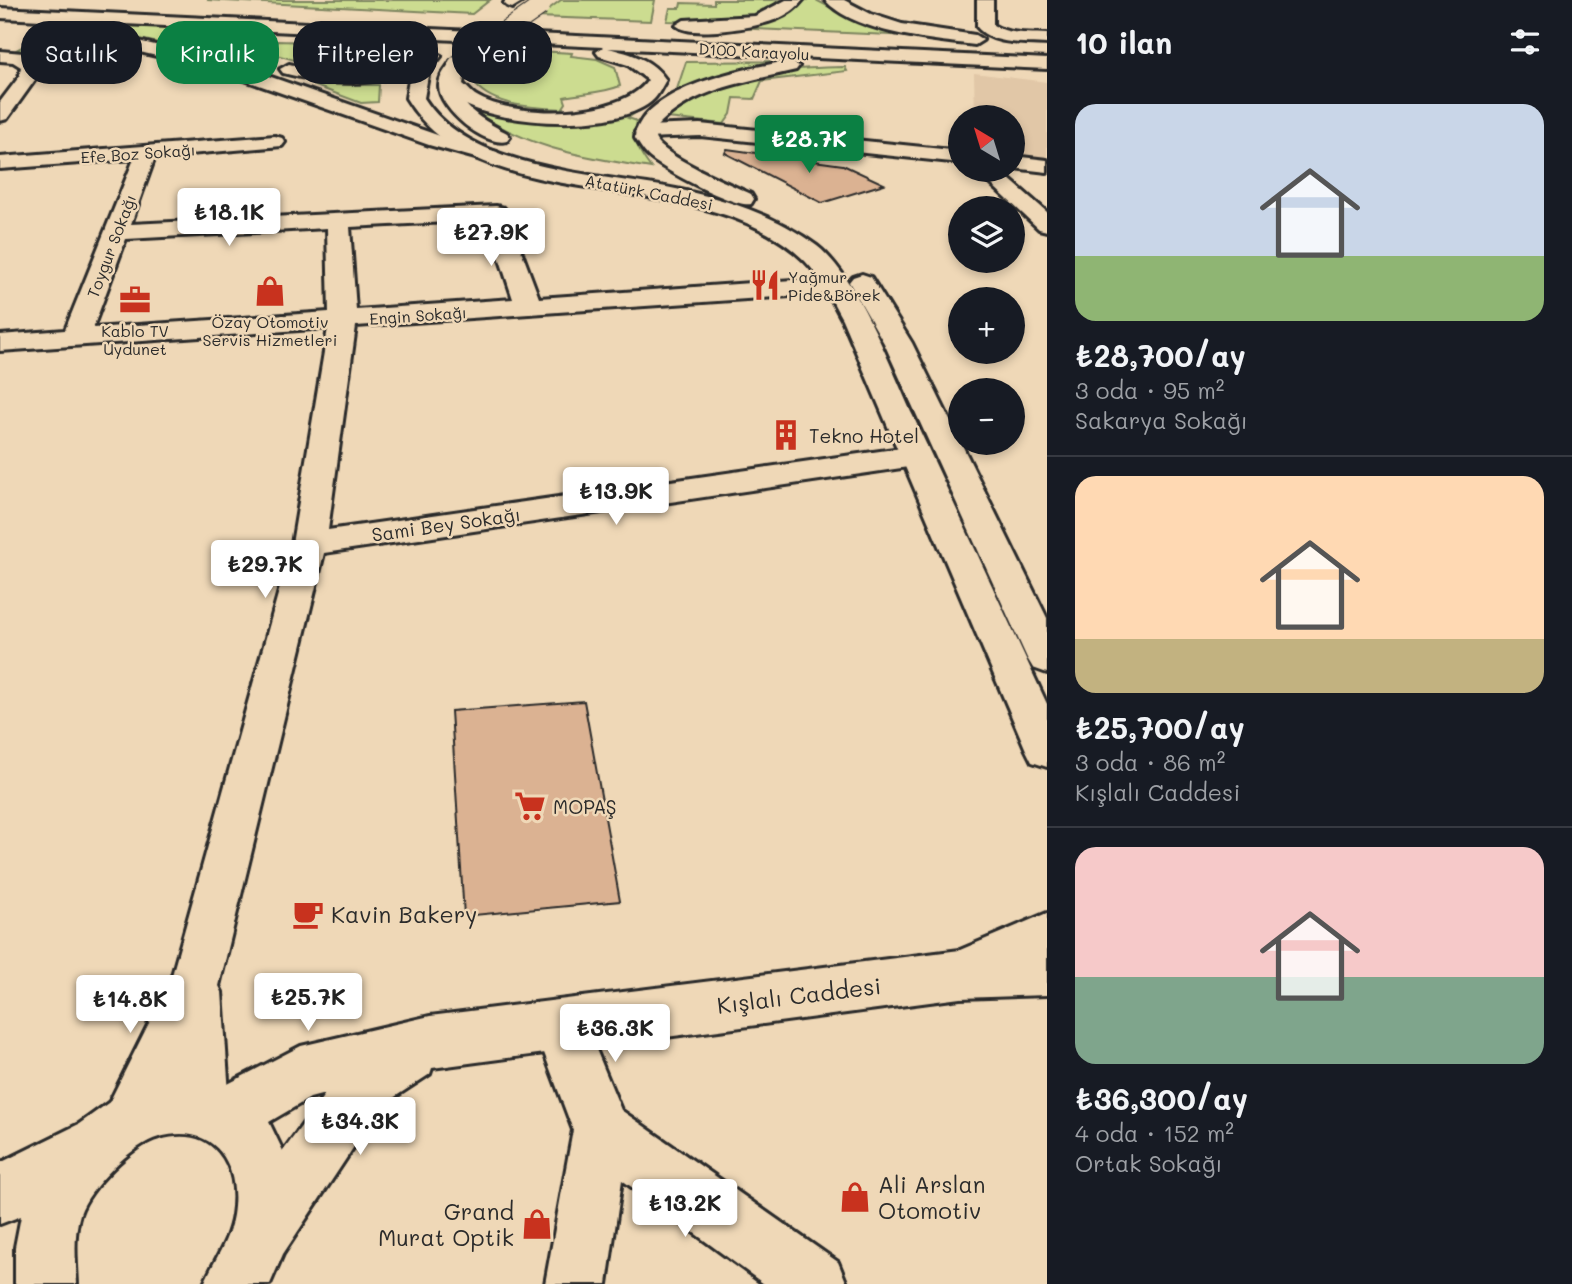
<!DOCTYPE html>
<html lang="tr">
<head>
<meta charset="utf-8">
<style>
  :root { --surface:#171b24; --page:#20242c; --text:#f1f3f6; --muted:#9ea1a6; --line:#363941; --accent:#0b8043 }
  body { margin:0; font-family:Mali,sans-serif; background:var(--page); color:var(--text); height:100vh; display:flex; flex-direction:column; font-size:26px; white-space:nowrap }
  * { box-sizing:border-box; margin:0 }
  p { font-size:23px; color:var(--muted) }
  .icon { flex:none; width:38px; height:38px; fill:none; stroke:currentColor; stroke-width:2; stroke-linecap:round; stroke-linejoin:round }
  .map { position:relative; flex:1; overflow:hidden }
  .drawer { display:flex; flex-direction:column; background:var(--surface); width:525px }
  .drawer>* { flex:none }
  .banner { position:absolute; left:21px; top:21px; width:665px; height:63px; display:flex; gap:14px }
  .needle { width:46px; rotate:322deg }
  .controls { position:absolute; left:948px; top:105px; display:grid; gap:14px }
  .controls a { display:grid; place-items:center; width:77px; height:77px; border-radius:50%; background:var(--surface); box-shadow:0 4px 10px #0003; font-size:35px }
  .price { position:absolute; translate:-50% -60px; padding:0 16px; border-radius:7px; background:#fff; color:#222; font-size:23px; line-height:46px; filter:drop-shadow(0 2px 4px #0008) }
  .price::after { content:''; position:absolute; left:50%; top:42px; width:21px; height:16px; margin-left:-10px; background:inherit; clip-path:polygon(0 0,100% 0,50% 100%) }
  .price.selected { background:var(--accent); color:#fff }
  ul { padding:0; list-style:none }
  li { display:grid; align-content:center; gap:14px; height:371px; padding:0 28px }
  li+li { border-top:2px solid var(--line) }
  li span { display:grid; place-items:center; height:217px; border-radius:21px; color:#555 }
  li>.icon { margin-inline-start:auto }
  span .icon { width:126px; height:126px; fill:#fffc; stroke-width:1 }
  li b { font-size:30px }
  h2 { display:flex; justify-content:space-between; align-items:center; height:84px; padding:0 28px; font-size:30px }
  .pill { padding:0 24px; border-radius:28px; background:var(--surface); box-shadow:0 4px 10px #0003; font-size:24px; line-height:63px }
  .pill.selected { background:var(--accent); color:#fff }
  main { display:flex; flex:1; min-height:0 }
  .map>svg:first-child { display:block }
  .built { fill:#e1c7a7 }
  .green { fill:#ccdc90; stroke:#7c845e; stroke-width:2 }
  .building { fill:#dbb292; stroke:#2b2b2b; stroke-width:2 }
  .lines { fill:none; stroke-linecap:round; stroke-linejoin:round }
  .minor-casing { stroke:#2b2b2b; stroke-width:6 }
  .tertiary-casing { stroke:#2b2b2b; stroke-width:6 }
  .primary-casing { stroke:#2b2b2b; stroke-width:6 }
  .trunk-casing { stroke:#2b2b2b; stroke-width:6 }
  .minor { fill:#efd8b7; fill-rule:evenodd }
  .tertiary { fill:#efd8b7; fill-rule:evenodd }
  .primary { fill:#efd8b7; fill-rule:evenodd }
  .trunk { fill:#efd8b7; fill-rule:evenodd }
  .primary-bridge-casing { stroke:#2b2b2b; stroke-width:20; stroke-linecap:butt }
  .primary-bridge { stroke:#efd8b7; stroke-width:18 }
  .labels { text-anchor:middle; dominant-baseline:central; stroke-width:5; stroke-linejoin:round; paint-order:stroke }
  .far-street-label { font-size:16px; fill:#2b2b2b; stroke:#efd8b7 }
  .far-poi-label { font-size:16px; fill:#2b2b2b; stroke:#efd8b7 }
  .poi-label { font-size:19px; fill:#2b2b2b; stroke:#efd8b7; text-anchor:start }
  .street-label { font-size:19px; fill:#2b2b2b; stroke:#efd8b7 }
  .near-poi-label { font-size:23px; fill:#2b2b2b; stroke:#efd8b7; text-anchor:start }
  .near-street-label { font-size:23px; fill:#2b2b2b; stroke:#efd8b7 }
</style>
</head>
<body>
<main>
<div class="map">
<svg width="1047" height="1284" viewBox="0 0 1047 1284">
  <rect width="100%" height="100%" fill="#efd8b7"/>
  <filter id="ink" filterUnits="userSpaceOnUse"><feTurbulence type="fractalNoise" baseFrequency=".0143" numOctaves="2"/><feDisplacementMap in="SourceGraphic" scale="14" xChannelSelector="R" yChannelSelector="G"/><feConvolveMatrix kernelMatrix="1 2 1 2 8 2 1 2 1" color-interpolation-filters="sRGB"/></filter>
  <g filter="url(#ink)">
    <path class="built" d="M 974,73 L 1047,82 L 1047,173 L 1013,169 L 1013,117 L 975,117 Z"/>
    <g class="green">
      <path d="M 207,0 L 490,0 L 472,14 Z"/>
      <path d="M 561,0 L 655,0 L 651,21 L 538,17 Z"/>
      <path d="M 714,0 L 779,0 C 752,27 702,21 667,21 L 670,8 L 680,8 L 681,3 L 714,4 Z"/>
      <path d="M 806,0 L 816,0 L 856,21 L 914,36 L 734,28 L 778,19 Z"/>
      <path d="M 30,18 L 265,31 L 243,34 L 222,44 L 220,51 L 231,59 L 108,32 Z"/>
      <path d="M 43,36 L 68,40 L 49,56 L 16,50 Z"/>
      <path d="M 276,41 L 427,45 C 367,78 365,82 298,61 C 285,57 268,54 257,47 Z"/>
      <path d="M 503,49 L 572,53 L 571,56 L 597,59 L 615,67 L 620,86 C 603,93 583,93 564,97 L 566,103 L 562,109 C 532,107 490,107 472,80 Z"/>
      <path d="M 787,61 L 746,69 L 675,95 L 686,62 Z"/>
      <path d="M 845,67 L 847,71 L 762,81 L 754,99 L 734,98 L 731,114 L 724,124 L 667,118 C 686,106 704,93 725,85 C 762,69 805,68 845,67 Z"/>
      <path d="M 313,85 L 379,85 L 378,102 L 361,103 Z"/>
      <path d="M 647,105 L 628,118 L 637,121 C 632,141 639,152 651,168 C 583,156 538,152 477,113 L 473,106 L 496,113 L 623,112 Z"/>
    </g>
    <g class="building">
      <path d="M 727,149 L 843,165 L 884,184 L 822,203 L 725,153 Z"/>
      <path d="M 584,701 L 620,901 L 464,916 L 451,711 Z"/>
    </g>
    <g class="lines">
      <defs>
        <g id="minor">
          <path d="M 977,0 L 993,0 L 993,25 C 1009,35 1029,33 1047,34 L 1047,44 C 1025,42 993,46 977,27 Z"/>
          <path d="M 0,51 L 23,53 L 39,65 L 37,77 L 7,119 L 0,121 L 0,102 L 19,77 L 21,67 L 13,62 L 0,61 Z"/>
          <path d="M 700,124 L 961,151 L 961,163 L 700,136 L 645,138 L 638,136 L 635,132 L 638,128 L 645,126 Z"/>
          <path d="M 275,136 L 282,138 L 285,142 L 282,146 L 155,157 L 131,224 L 496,206 L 504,208 L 507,213 L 539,298 L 835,277 L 844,280 L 848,285 L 844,290 L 835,293 L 356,326 L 328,530 L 915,446 L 926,449 L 931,456 L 926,463 L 915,466 L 324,553 L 219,986 L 222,992 L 230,1109 L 222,1129 L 202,1137 L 182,1129 L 174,1109 L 174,1087 L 148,1141 L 128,1149 L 108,1141 L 100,1121 L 171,979 L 292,544 L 328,328 L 0,351 L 0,335 L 65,330 L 134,159 L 0,169 L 0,157 ZM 487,220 L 513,299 L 356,310 L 350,227 ZM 327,228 L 329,312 L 93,328 L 126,239 Z"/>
          <path d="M 1013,156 L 1047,160 L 1047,172 L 1013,168 Z"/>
          <path d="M 976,170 L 999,170 L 1047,212 L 1047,231 L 1039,229 Z"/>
          <path d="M 560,1000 L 579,1008 L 621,1110 L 838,1262 L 847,1284 L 764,1284 L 622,1180 L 607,1284 L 545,1284 L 573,1130 L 534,1026 L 541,1008 Z"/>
        </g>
        <path id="tertiary" d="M 1047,913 L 1047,995 L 960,998 L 432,1068 L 430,1074 L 390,1100 L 353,1148 L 283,1254 L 270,1284 L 204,1284 C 214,1260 229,1241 233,1215 C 241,1164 215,1122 159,1137 C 132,1144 89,1188 80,1214 C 73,1236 76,1261 77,1284 L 15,1284 L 15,1247 L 21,1216 L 0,1224 L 0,1163 L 79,1124 L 111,1101 L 159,1081 L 188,1078 L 222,1087 L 301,1046 L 430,1016 L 960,950 ZM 325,1094 L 283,1151 L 269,1122 L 310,1098 Z"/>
        <g id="primary">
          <path d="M 506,0 L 525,0 L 512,8 L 507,6 L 504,3 Z"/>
          <path d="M 432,51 L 441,56 L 429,70 L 424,98 C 471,172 599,173 676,189 C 726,199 776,215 817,246 C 858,278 891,368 913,416 C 958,512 1002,608 1047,704 L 1047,767 L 1032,762 L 1026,750 L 842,319 C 831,299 821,277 805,261 C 702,159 481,224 406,98 C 409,80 411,56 432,51 Z"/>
          <path d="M 457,60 L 466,65 C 444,100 479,118 507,133 L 510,137 L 507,141 C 485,147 439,109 439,86 C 439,76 446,69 451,61 Z"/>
          <path d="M 862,274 L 871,277 L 912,343 L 1047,618 L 1047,673 L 1033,668 L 1027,658 L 884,343 L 849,282 L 853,277 Z"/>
        </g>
        <g id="trunk">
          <path d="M 786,0 L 803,0 C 796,9 787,15 777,19 C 759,27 689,39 676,25 L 684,20 L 755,16 Z"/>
          <path d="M 825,0 L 844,0 L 871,14 L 902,24 L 975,35 L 983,40 L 975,45 C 934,40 854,33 825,0 Z"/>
          <path d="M 0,8 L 1047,59 L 1047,69 L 608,48 C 632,54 652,59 666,80 C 662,86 659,94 654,99 C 621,133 503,125 464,104 C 457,100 450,92 445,85 L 451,61 L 463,61 L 466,65 L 463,84 C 467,87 471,92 475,95 C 512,119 622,119 648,80 L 628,65 L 599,56 L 596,52 L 603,47 L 0,18 Z"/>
          <path d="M 95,31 L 228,62 L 443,137 L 497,152 L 500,156 L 497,160 L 490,162 L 429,145 L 216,70 L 89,40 L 87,36 Z"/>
          <path d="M 432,51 L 441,56 L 438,60 C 381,87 343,88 283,73 L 280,69 L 289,64 C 323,72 357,79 391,67 C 405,62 418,54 432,51 Z"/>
          <path d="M 790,61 L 799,66 L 796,70 C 746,82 693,88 656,127 C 656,129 655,137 655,138 C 661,156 733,185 751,194 L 754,199 L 751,204 C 735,208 661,169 648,156 C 643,151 639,144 635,138 C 640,88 749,67 790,61 Z"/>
        </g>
      </defs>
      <use href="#minor" class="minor-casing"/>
      <use href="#tertiary" class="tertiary-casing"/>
      <use href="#primary" class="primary-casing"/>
      <use href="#trunk" class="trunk-casing"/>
      <use href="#minor" class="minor"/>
      <use href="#tertiary" class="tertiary"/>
      <use href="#primary" class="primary"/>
      <use href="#trunk" class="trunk"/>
      <defs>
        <path id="primary-bridge" d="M 457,65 L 541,6"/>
      </defs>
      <use href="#primary-bridge" class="primary-bridge-casing"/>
      <use href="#primary-bridge" class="primary-bridge"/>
    </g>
  </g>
  <defs>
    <symbol id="restaurant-bare" viewBox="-9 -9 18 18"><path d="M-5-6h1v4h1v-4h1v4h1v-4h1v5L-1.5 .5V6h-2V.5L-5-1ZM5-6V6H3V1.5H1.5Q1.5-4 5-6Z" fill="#c8321e" stroke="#efd8b7" stroke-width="2.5" paint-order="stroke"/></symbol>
    <symbol id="shop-bare" viewBox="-9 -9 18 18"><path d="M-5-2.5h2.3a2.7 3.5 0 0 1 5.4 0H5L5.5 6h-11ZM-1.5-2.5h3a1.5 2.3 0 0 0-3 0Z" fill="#c8321e" stroke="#efd8b7" stroke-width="2.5" paint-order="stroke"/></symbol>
    <symbol id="office-bare" viewBox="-9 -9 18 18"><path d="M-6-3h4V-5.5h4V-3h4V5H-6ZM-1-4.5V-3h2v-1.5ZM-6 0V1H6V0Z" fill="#c8321e" stroke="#efd8b7" stroke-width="2.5" paint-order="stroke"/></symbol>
    <symbol id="building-bare" viewBox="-9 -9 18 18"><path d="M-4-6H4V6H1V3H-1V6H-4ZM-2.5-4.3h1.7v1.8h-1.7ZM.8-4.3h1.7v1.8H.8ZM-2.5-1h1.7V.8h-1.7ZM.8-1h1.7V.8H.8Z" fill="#c8321e" stroke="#efd8b7" stroke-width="2.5" paint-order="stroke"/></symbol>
    <symbol id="supermarket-bare" viewBox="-9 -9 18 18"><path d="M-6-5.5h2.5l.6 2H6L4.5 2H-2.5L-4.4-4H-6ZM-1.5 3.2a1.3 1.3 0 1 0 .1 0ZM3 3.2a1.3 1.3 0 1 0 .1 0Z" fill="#c8321e" stroke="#efd8b7" stroke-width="2.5" paint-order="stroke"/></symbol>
    <symbol id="cafe-bare" viewBox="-9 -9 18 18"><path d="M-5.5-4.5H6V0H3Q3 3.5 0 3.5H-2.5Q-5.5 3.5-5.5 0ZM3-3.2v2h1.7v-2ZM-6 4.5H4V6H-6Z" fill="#c8321e" stroke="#efd8b7" stroke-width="2.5" paint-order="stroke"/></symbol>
  </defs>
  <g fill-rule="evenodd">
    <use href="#restaurant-bare" x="743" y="263" width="44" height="44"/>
    <use href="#shop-bare" x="248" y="269" width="44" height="44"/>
    <use href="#office-bare" x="113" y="278" width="44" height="44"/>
    <use href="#building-bare" x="764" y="413" width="44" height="44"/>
    <use href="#supermarket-bare" x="508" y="784" width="44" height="44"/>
    <use href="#cafe-bare" x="286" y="892" width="44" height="44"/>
    <use href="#shop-bare" x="833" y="1175" width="44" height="44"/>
    <use href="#shop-bare" x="515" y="1202" width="44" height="44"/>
  </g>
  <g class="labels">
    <g class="far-street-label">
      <text transform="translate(754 51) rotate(3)">D100 Karayolu</text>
      <text transform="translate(138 153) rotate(-4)">Efe Boz Sokağı</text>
      <text transform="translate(649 192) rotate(11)">Atatürk Caddesi</text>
      <text transform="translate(111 246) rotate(-69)">Toygur Sokağı</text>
      <text transform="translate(418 315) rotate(-4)">Engin Sokağı</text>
    </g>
    <g class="far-poi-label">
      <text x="788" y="276" text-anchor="start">Yağmur<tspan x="788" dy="18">Pide&amp;Börek</tspan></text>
      <text x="270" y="321">Özay Otomotiv<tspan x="270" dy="18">Servis Hizmetleri</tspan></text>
      <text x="135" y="330">Kablo TV<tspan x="135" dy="18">Uydunet</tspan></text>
    </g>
    <g class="poi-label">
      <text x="809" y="435">Tekno Hotel</text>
      <text x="553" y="806">MOPAŞ</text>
    </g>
    <g class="street-label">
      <text transform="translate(446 524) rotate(-8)">Sami Bey Sokağı</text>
    </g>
    <g class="near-poi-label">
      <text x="331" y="914">Kavin Bakery</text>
      <text x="878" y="1184">Ali Arslan<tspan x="878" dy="26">Otomotiv</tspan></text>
      <text x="514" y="1211" text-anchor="end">Grand<tspan x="514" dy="26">Murat Optik</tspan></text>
    </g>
    <g class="near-street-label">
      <text transform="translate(799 995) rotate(-7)">Kışlalı Caddesi</text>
    </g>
  </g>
</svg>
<div class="controls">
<a><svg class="needle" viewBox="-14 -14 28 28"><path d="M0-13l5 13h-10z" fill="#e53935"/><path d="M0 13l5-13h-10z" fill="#9ea1a6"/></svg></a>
<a><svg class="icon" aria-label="layers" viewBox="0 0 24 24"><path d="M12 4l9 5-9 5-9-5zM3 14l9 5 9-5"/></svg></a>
<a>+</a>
<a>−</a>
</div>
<b class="price selected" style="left:809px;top:175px">₺28.7K</b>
<b class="price" style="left:229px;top:248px">₺18.1K</b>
<b class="price" style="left:491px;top:268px">₺27.9K</b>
<b class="price" style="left:616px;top:527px">₺13.9K</b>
<b class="price" style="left:265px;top:600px">₺29.7K</b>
<b class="price" style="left:308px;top:1033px">₺25.7K</b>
<b class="price" style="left:130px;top:1035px">₺14.8K</b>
<b class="price" style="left:615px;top:1064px">₺36.3K</b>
<b class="price" style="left:360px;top:1157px">₺34.3K</b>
<b class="price" style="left:685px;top:1239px">₺13.2K</b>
<div class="banner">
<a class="pill">Satılık</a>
<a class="pill selected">Kiralık</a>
<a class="pill">Filtreler</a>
<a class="pill">Yeni</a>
</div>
</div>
<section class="drawer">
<h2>10 ilan<svg class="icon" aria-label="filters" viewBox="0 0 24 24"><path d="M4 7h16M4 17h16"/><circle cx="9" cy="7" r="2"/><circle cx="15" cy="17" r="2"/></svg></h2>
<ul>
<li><span style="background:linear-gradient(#c9d6e8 70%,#8fb573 0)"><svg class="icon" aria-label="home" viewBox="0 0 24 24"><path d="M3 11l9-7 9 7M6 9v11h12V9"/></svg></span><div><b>₺28,700/ay</b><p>3 oda · 95 m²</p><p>Sakarya Sokağı</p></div></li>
<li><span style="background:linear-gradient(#ffd9b3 75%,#c2b280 0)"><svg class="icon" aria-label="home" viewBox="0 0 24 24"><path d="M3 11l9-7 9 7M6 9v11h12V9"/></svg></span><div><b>₺25,700/ay</b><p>3 oda · 86 m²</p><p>Kışlalı Caddesi</p></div></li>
<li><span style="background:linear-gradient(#f6c9c9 60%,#7fa58c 0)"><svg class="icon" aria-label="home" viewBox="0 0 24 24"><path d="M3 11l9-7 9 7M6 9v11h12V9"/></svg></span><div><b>₺36,300/ay</b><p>4 oda · 152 m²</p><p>Ortak Sokağı</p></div></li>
</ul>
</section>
</main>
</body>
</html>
